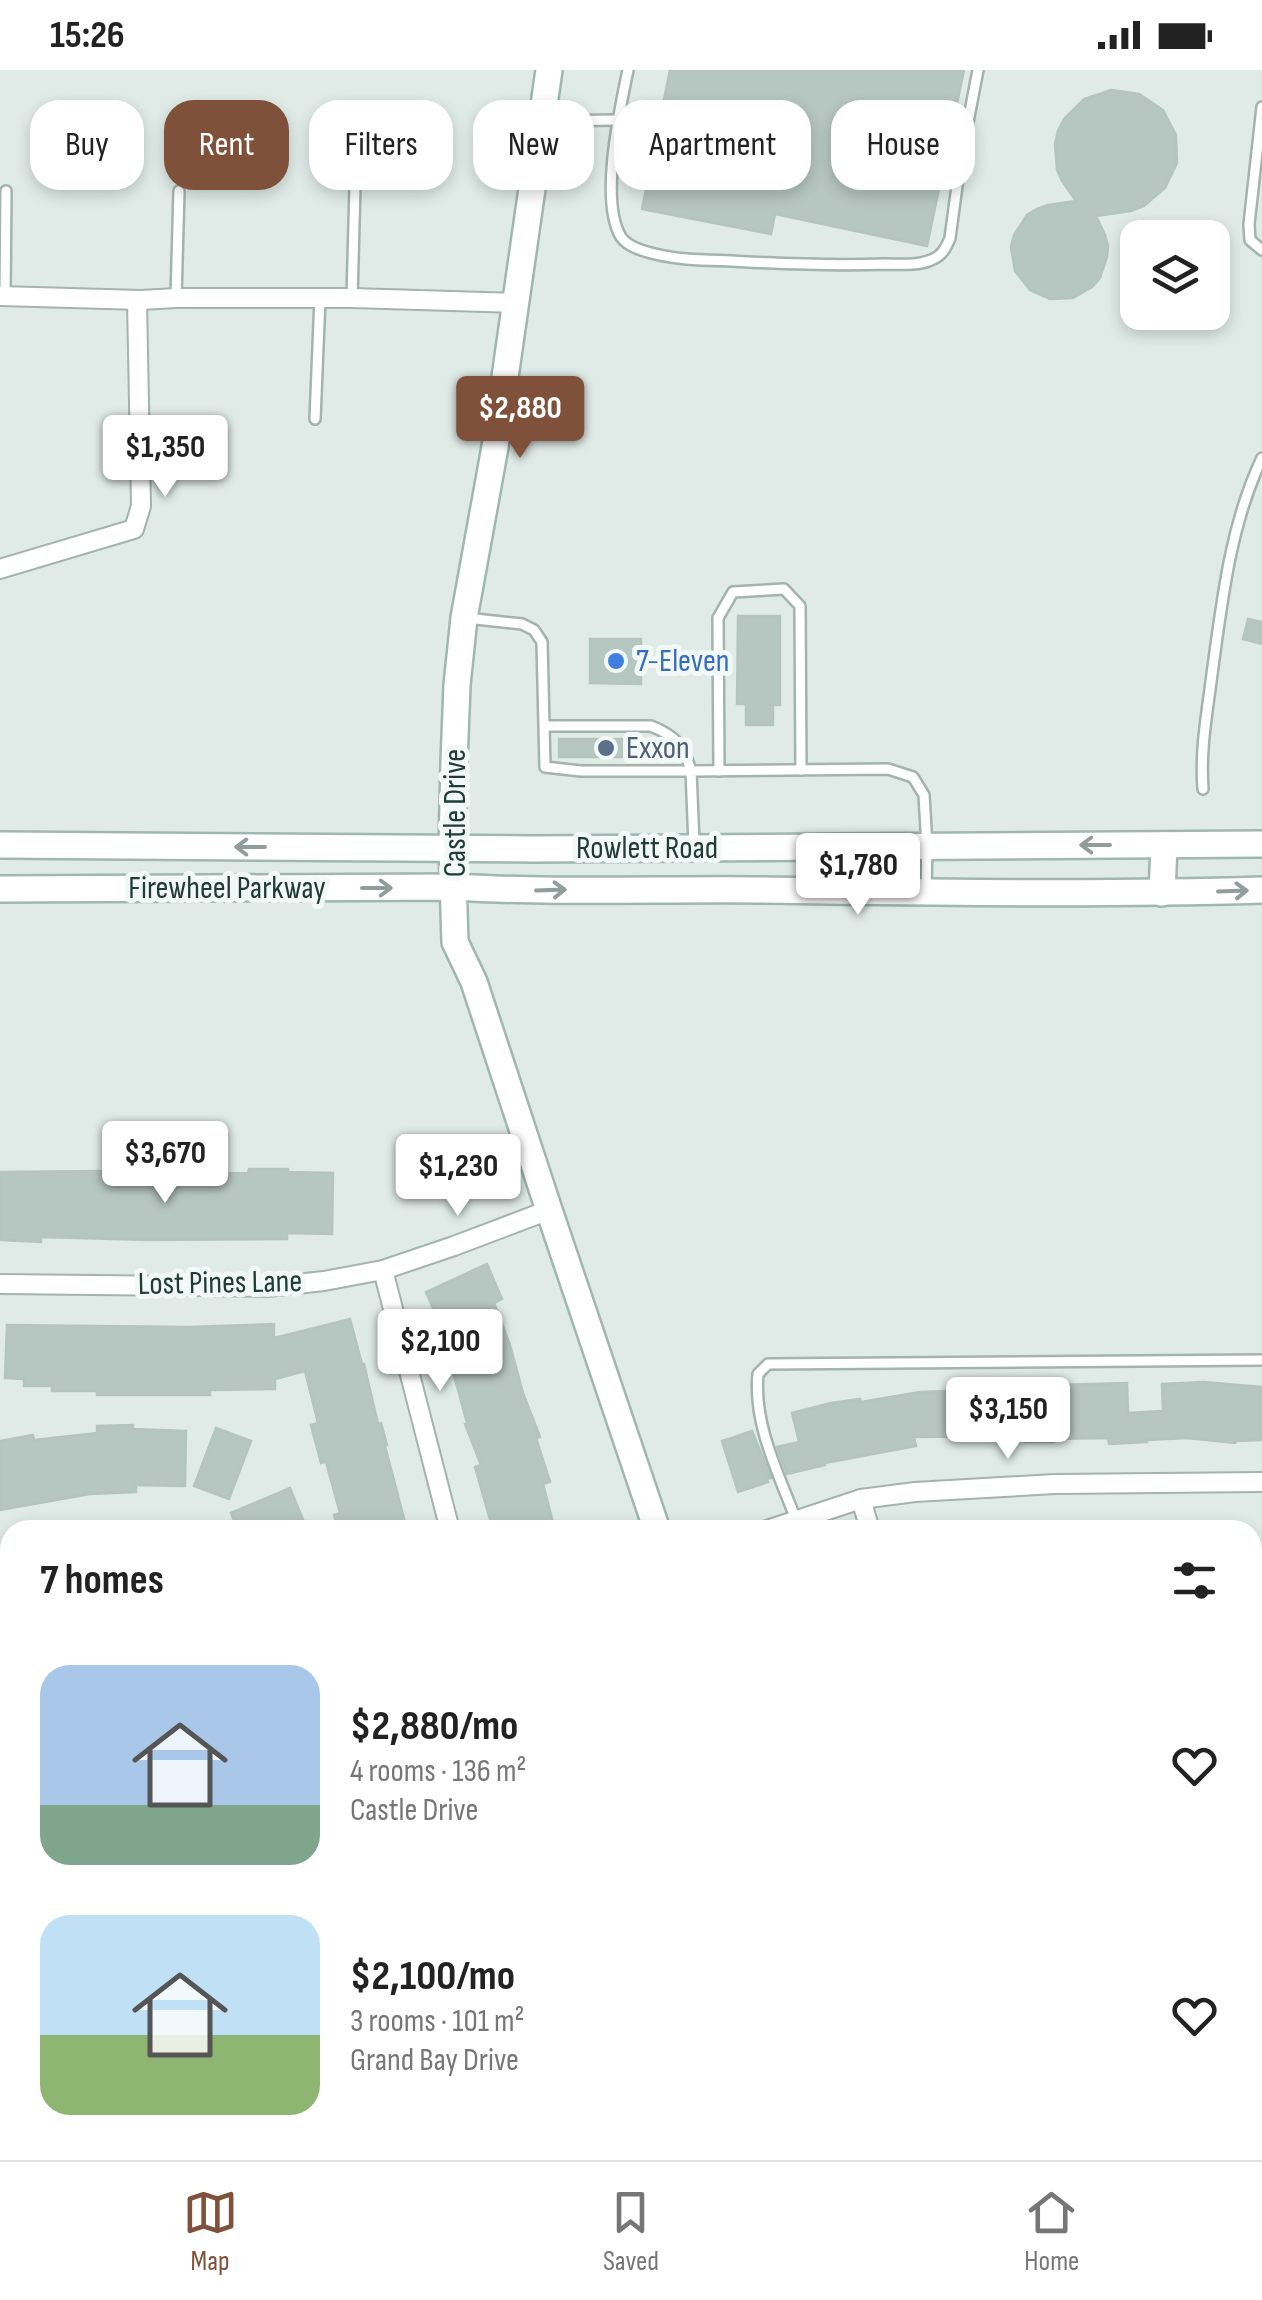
<!DOCTYPE html>
<html lang="en">
<head>
<meta charset="utf-8">
<style>
  :root { --surface:#fff; --page:#f2f2f2; --text:#222; --muted:#767676; --line:#e0e0e0; --accent:#7f503a }
  body { margin:0; font-family:"Sofia Sans Condensed",sans-serif; background:var(--page); color:var(--text); height:100vh; display:flex; flex-direction:column; font-size:38px; white-space:nowrap }
  * { box-sizing:border-box; margin:0 }
  p { font-size:32px; color:var(--muted) }
  .icon { flex:none; width:55px; height:55px; fill:none; stroke:currentColor; stroke-width:2; stroke-linecap:round; stroke-linejoin:round }
  .map { position:relative; flex:1; overflow:hidden }
  .side { position:absolute; left:0px; top:1450px; width:1262px; height:640px; display:flex; flex-direction:column; background:var(--surface); border-radius:30px 30px 0 0; box-shadow:0 5px 15px #0003 }
  .side>* { flex:none }
  .top-card { position:absolute; left:30px; top:30px; width:1202px; height:90px; display:flex; gap:20px }
  .controls { position:absolute; left:1120px; top:150px; display:grid; gap:20px }
  .controls a { display:grid; place-items:center; width:110px; height:110px; border-radius:20px; background:var(--surface); box-shadow:0 5px 15px #0003; font-size:50px }
  .price { position:absolute; translate:-50% -85px; padding:0 22px; border-radius:10px; background:#fff; color:#222; font-size:32px; line-height:65px; filter:drop-shadow(0 2px 5px #0008) }
  .price::after { content:''; position:absolute; left:50%; top:60px; width:30px; height:22px; margin-left:-15px; background:inherit; clip-path:polygon(0 0,100% 0,50% 100%) }
  .price.on { background:var(--accent); color:#fff }
  ul { padding:0; list-style:none }
  li { display:flex; align-items:center; gap:30px; height:250px; padding:0 40px }
  li span { display:grid; place-items:center; flex:none; width:280px; height:200px; border-radius:30px; color:#555 }
  li>.icon { margin-inline-start:auto }
  span .icon { width:120px; height:120px; fill:#fffc; stroke-width:1 }
  li b { font-size:42px }
  h2 { display:flex; justify-content:space-between; align-items:center; height:120px; padding:0 40px; font-size:42px }
  .chip { padding:0 35px; border-radius:30px; background:var(--surface); box-shadow:0 5px 15px #0003; font-size:35px; line-height:90px }
  .chip.on { background:var(--accent); color:#fff }
  .status { display:flex; justify-content:space-between; align-items:center; height:70px; padding:0 50px; background:var(--surface); direction:ltr }
  .status svg { height:28px; fill:currentColor }
  .tab-bar { display:flex; justify-content:space-around; align-items:center; height:140px; border-top:2px solid var(--line); background:var(--surface); font-size:28px; color:var(--muted) }
  .tab-bar a { display:grid; justify-items:center; gap:5px }
  .tab-bar .on { color:var(--accent) }
  .map>svg:first-child { display:block }
  .building { fill:#b6c6c0; stroke:#b3c5be; stroke-width:2.5 }
  .lines { fill:none; stroke-linecap:round; stroke-linejoin:round }
  .lane-casing { stroke:#a3b3ae; stroke-width:14 }
  .street-casing { stroke:#a3b3ae; stroke-width:22 }
  .secondary-casing { stroke:#9fb7b0; stroke-width:30 }
  .lane { stroke:#fff; stroke-width:9 }
  .street { stroke:#fff; stroke-width:18 }
  .secondary { stroke:#fff; stroke-width:25 }
  .oneway { stroke:#909d9a }
  .shop-dot { fill:#3f7fe0; stroke:#f1f8f5; stroke-width:4 }
  .service-dot { fill:#5c6f8a; stroke:#f1f8f5; stroke-width:4 }
  .labels { text-anchor:middle; dominant-baseline:central; stroke-width:10; stroke-linejoin:round; paint-order:stroke }
  .shop-label { font-size:32px; fill:#366cbe; stroke:#f1f8f5; text-anchor:start }
  .service-label { font-size:32px; fill:#4e5e75; stroke:#f1f8f5; text-anchor:start }
  .street-label { font-size:32px; fill:#213b36; stroke:#f1f8f5 }
</style>
</head>
<body>
<div class="status"><b>15:26</b><svg viewBox="0 0 49 12"><path d="M0 12V9h3v3zM5 12V6h3v6zM10 12V3h3v9zM15 12V0h3v12zM26 1h20v11H26zM47 4h2v5h-2z"/></svg></div>
<div class="map">
<svg width="1262" height="2090" viewBox="0 0 1262 2090">
  <rect width="100%" height="100%" fill="#e0ebe7"/>
  <g class="building">
    <path d="M 670,0 L 964,0 L 927,176 L 775,144 L 771,164 L 642,139 Z"/>
    <path d="M 1111,20 L 1139,24 L 1163,40 L 1176,65 L 1177,93 L 1165,118 L 1144,136 L 1131,141 L 1096,146 L 1105,165 L 1108,176 L 1107,187 L 1100,208 L 1092,217 L 1073,228 L 1050,229 L 1030,220 L 1015,201 L 1011,177 L 1014,165 L 1027,145 L 1037,139 L 1048,135 L 1076,131 L 1062,111 L 1057,100 L 1055,74 L 1058,61 L 1064,49 L 1084,29 Z"/>
    <path d="M 738,546 L 780,546 L 780,635 L 773,635 L 773,655 L 746,655 L 746,634 L 737,634 Z"/>
    <path d="M 1248,549 L 1262,552 L 1262,574 L 1243,569 Z"/>
    <path d="M 590,569 L 641,569 L 641,614 L 590,613 Z"/>
    <rect x="559" y="669" width="93" height="18"/>
    <path d="M 249,1099 L 288,1099 L 288,1102 L 333,1103 L 332,1164 L 287,1163 L 287,1169 L 149,1170 L 41,1167 L 41,1172 L 0,1170 L 0,1102 L 104,1101 L 104,1111 L 157,1111 L 157,1109 L 202,1110 L 202,1104 L 248,1103 Z"/>
    <path d="M 487,1194 L 502,1229 L 494,1233 L 510,1275 L 523,1323 L 540,1367 L 536,1368 L 550,1412 L 543,1414 L 555,1460 L 493,1460 L 475,1397 L 481,1395 L 465,1354 L 467,1353 L 452,1298 L 440,1265 L 444,1263 L 426,1222 Z"/>
    <path d="M 350,1249 L 362,1294 L 364,1294 L 378,1354 L 381,1353 L 387,1375 L 385,1376 L 407,1460 L 338,1460 L 334,1445 L 340,1443 L 326,1392 L 321,1393 L 311,1355 L 318,1353 L 305,1301 L 275,1309 L 275,1319 L 210,1320 L 210,1325 L 97,1325 L 97,1321 L 52,1321 L 52,1316 L 24,1316 L 24,1309 L 5,1308 L 7,1255 L 190,1257 L 274,1254 L 274,1268 Z"/>
    <path d="M 1204,1312 L 1262,1317 L 1262,1370 L 1236,1371 L 1235,1373 L 1187,1368 L 1147,1370 L 1147,1372 L 1109,1374 L 1108,1368 L 1054,1369 L 1054,1372 L 1025,1372 L 1025,1366 L 914,1367 L 916,1376 L 825,1393 L 825,1395 L 787,1404 L 777,1377 L 799,1372 L 792,1343 L 831,1333 L 860,1329 L 861,1332 L 920,1322 L 974,1320 L 974,1317 L 1127,1313 L 1128,1343 L 1163,1341 L 1162,1314 Z"/>
    <path d="M 133,1355 L 133,1359 L 186,1361 L 185,1416 L 136,1415 L 136,1422 L 90,1424 L 0,1440 L 0,1371 L 33,1365 L 34,1370 L 97,1363 L 97,1356 Z"/>
    <path d="M 216,1358 L 251,1371 L 229,1429 L 194,1416 Z"/>
    <path d="M 752,1361 L 771,1408 L 767,1409 L 768,1412 L 738,1422 L 722,1371 Z"/>
    <path d="M 290,1418 L 304,1452 L 286,1460 L 238,1460 L 231,1443 Z"/>
  </g>
  <g class="lines">
    <defs>
      <g id="lane">
        <path d="M 628,0 C 620,39 599,131 621,167 C 628,177 643,181 655,184 C 679,190 706,190 731,191 C 783,194 834,196 885,194 C 900,194 917,196 931,190 C 942,186 946,178 950,168 L 960,94 L 978,0"/>
        <path d="M 1262,37 L 1249,154 L 1250,170 L 1262,180"/>
        <path d="M 545,51 L 617,50"/>
        <path d="M 5,226 L 6,121"/>
        <path d="M 176,228 L 179,121"/>
        <path d="M 352,228 L 355,116"/>
        <path d="M 315,349 L 320,228"/>
        <path d="M 466,548 L 522,554 L 534,560 L 542,572 L 545,697 L 581,701 L 691,701 C 684,676 676,666 651,656 L 545,656"/>
        <path d="M 719,701 L 718,548 L 733,522 L 784,519 L 800,536 L 801,700"/>
        <path d="M 1203,719 C 1200,678 1207,645 1212,604 C 1222,532 1230,455 1262,388"/>
        <path d="M 694,774 L 691,701 L 888,699 L 913,707 L 924,725 L 927,776 L 926,818"/>
        <path d="M 796,1450 C 779,1404 753,1355 758,1304 L 768,1294 L 1262,1290"/>
        <path d="M 1252,1532 L 1262,1533"/>
        <path d="M 1214,2080 L 1217,2090"/>
      </g>
      <g id="street">
        <path d="M 0,226 L 141,230 L 176,228 L 352,228 L 515,233"/>
        <path d="M 0,499 L 134,459 L 141,436 L 137,230"/>
        <path d="M 383,1200 L 450,1460"/>
        <path d="M 0,1214 L 268,1217 L 324,1211 L 383,1200 L 454,1176 L 549,1140"/>
        <path d="M 861,1429 L 870,1460"/>
        <path d="M 767,1460 L 861,1429 L 915,1422 L 1055,1414 L 1262,1412"/>
        <path d="M 0,1495 L 10,1492"/>
        <path d="M 0,1561 L 10,1579"/>
        <path d="M 0,1615 L 10,1611"/>
        <path d="M 1252,1826 L 1262,1856"/>
        <path d="M 0,1829 L 10,1857"/>
        <path d="M 292,2080 L 299,2090"/>
        <path d="M 644,2080 L 647,2090"/>
        <path d="M 1079,2080 L 1082,2090"/>
      </g>
      <g id="secondary">
        <path d="M 549,0 L 495,377 L 464,548 L 457,615 L 454,692 L 452,778 L 455,872 L 474,912 L 549,1140 L 657,1460"/>
        <path d="M 0,775 L 534,779 L 1262,774"/>
        <path d="M 0,819 L 454,817 C 555,823 657,819 759,820 C 926,822 1094,825 1262,820"/>
        <path d="M 1162,823 L 1164,775"/>
        <path d="M 874,2080 L 877,2090"/>
      </g>
    </defs>
    <use href="#lane" class="lane-casing"/>
    <use href="#street" class="street-casing"/>
    <use href="#secondary" class="secondary-casing"/>
    <use href="#lane" class="lane"/>
    <use href="#street" class="street"/>
    <use href="#secondary" class="secondary"/>
  </g>
  <defs><path id="oneway-shaft" d="M-6 0H5M1.5-3L5.5 0L1.5 3" fill="none" stroke-width="1.6" stroke-linecap="round" stroke-linejoin="round" transform="scale(2.5)"/></defs>
  <g class="oneway">
    <use href="#oneway-shaft" transform="translate(1095 775) rotate(180)"/>
    <use href="#oneway-shaft" transform="translate(250 777) rotate(-180)"/>
    <use href="#oneway-shaft" transform="translate(377 818)"/>
    <use href="#oneway-shaft" transform="translate(551 820) rotate(-2)"/>
    <use href="#oneway-shaft" transform="translate(1233 821) rotate(-2)"/>
  </g>
  <circle class="shop-dot" cx="616" cy="591" r="10"/>
  <circle class="service-dot" cx="606" cy="678" r="10"/>
  <g class="labels">
    <g class="shop-label">
      <text x="636" y="591">7-Eleven</text>
    </g>
    <g class="service-label">
      <text x="626" y="678">Exxon</text>
    </g>
    <g class="street-label">
      <text transform="translate(455 743) rotate(-90)">Castle Drive</text>
      <text x="647" y="778">Rowlett Road</text>
      <text x="227" y="818">Firewheel Parkway</text>
      <text transform="translate(220 1213) rotate(-1)">Lost Pines Lane</text>
    </g>
  </g>
</svg>
<div class="controls">
<a><svg class="icon" aria-label="layers" viewBox="0 0 24 24"><path d="M12 4l9 5-9 5-9-5zM3 14l9 5 9-5"/></svg></a>
</div>
<b class="price on" style="left:520px;top:391px">$2,880</b>
<b class="price" style="left:165px;top:430px">$1,350</b>
<b class="price" style="left:858px;top:848px">$1,780</b>
<b class="price" style="left:165px;top:1136px">$3,670</b>
<b class="price" style="left:458px;top:1149px">$1,230</b>
<b class="price" style="left:440px;top:1324px">$2,100</b>
<b class="price" style="left:1008px;top:1392px">$3,150</b>
<div class="top-card">
<a class="chip">Buy</a>
<a class="chip on">Rent</a>
<a class="chip">Filters</a>
<a class="chip">New</a>
<a class="chip">Apartment</a>
<a class="chip">House</a>
</div>
<section class="side">
<h2>7 homes<svg class="icon" aria-label="filters" viewBox="0 0 24 24"><path d="M4 7h16M4 17h16"/><circle cx="9" cy="7" r="2"/><circle cx="15" cy="17" r="2"/></svg></h2>
<ul>
<li><span style="background:linear-gradient(#a9c7e8 70%,#7fa58c 0)"><svg class="icon" aria-label="home" viewBox="0 0 24 24"><path d="M3 11l9-7 9 7M6 9v11h12V9"/></svg></span><div><b>$2,880/mo</b><p>4 rooms · 136 m²</p><p>Castle Drive</p></div><svg class="icon" aria-label="heart" viewBox="0 0 24 24"><path d="M12 20l-8-8c-3-5 5-10 8-4 3-6 11-1 8 4z"/></svg></li>
<li><span style="background:linear-gradient(#bfe0f5 60%,#8fb573 0)"><svg class="icon" aria-label="home" viewBox="0 0 24 24"><path d="M3 11l9-7 9 7M6 9v11h12V9"/></svg></span><div><b>$2,100/mo</b><p>3 rooms · 101 m²</p><p>Grand Bay Drive</p></div><svg class="icon" aria-label="heart" viewBox="0 0 24 24"><path d="M12 20l-8-8c-3-5 5-10 8-4 3-6 11-1 8 4z"/></svg></li>
</ul>
</section>
</div>
<nav class="tab-bar">
<a class="on"><svg class="icon" aria-label="map" viewBox="0 0 24 24"><path d="M3 6l6-2 6 2 6-2v14l-6 2-6-2-6 2zM9 4v14M15 6v14"/></svg>Map</a>
<a><svg class="icon" aria-label="saved" viewBox="0 0 24 24"><path d="M7 4h10v16l-5-4-5 4z"/></svg>Saved</a>
<a><svg class="icon" aria-label="home" viewBox="0 0 24 24"><path d="M3 11l9-7 9 7M6 9v11h12V9"/></svg>Home</a>
</nav>
</body>
</html>
